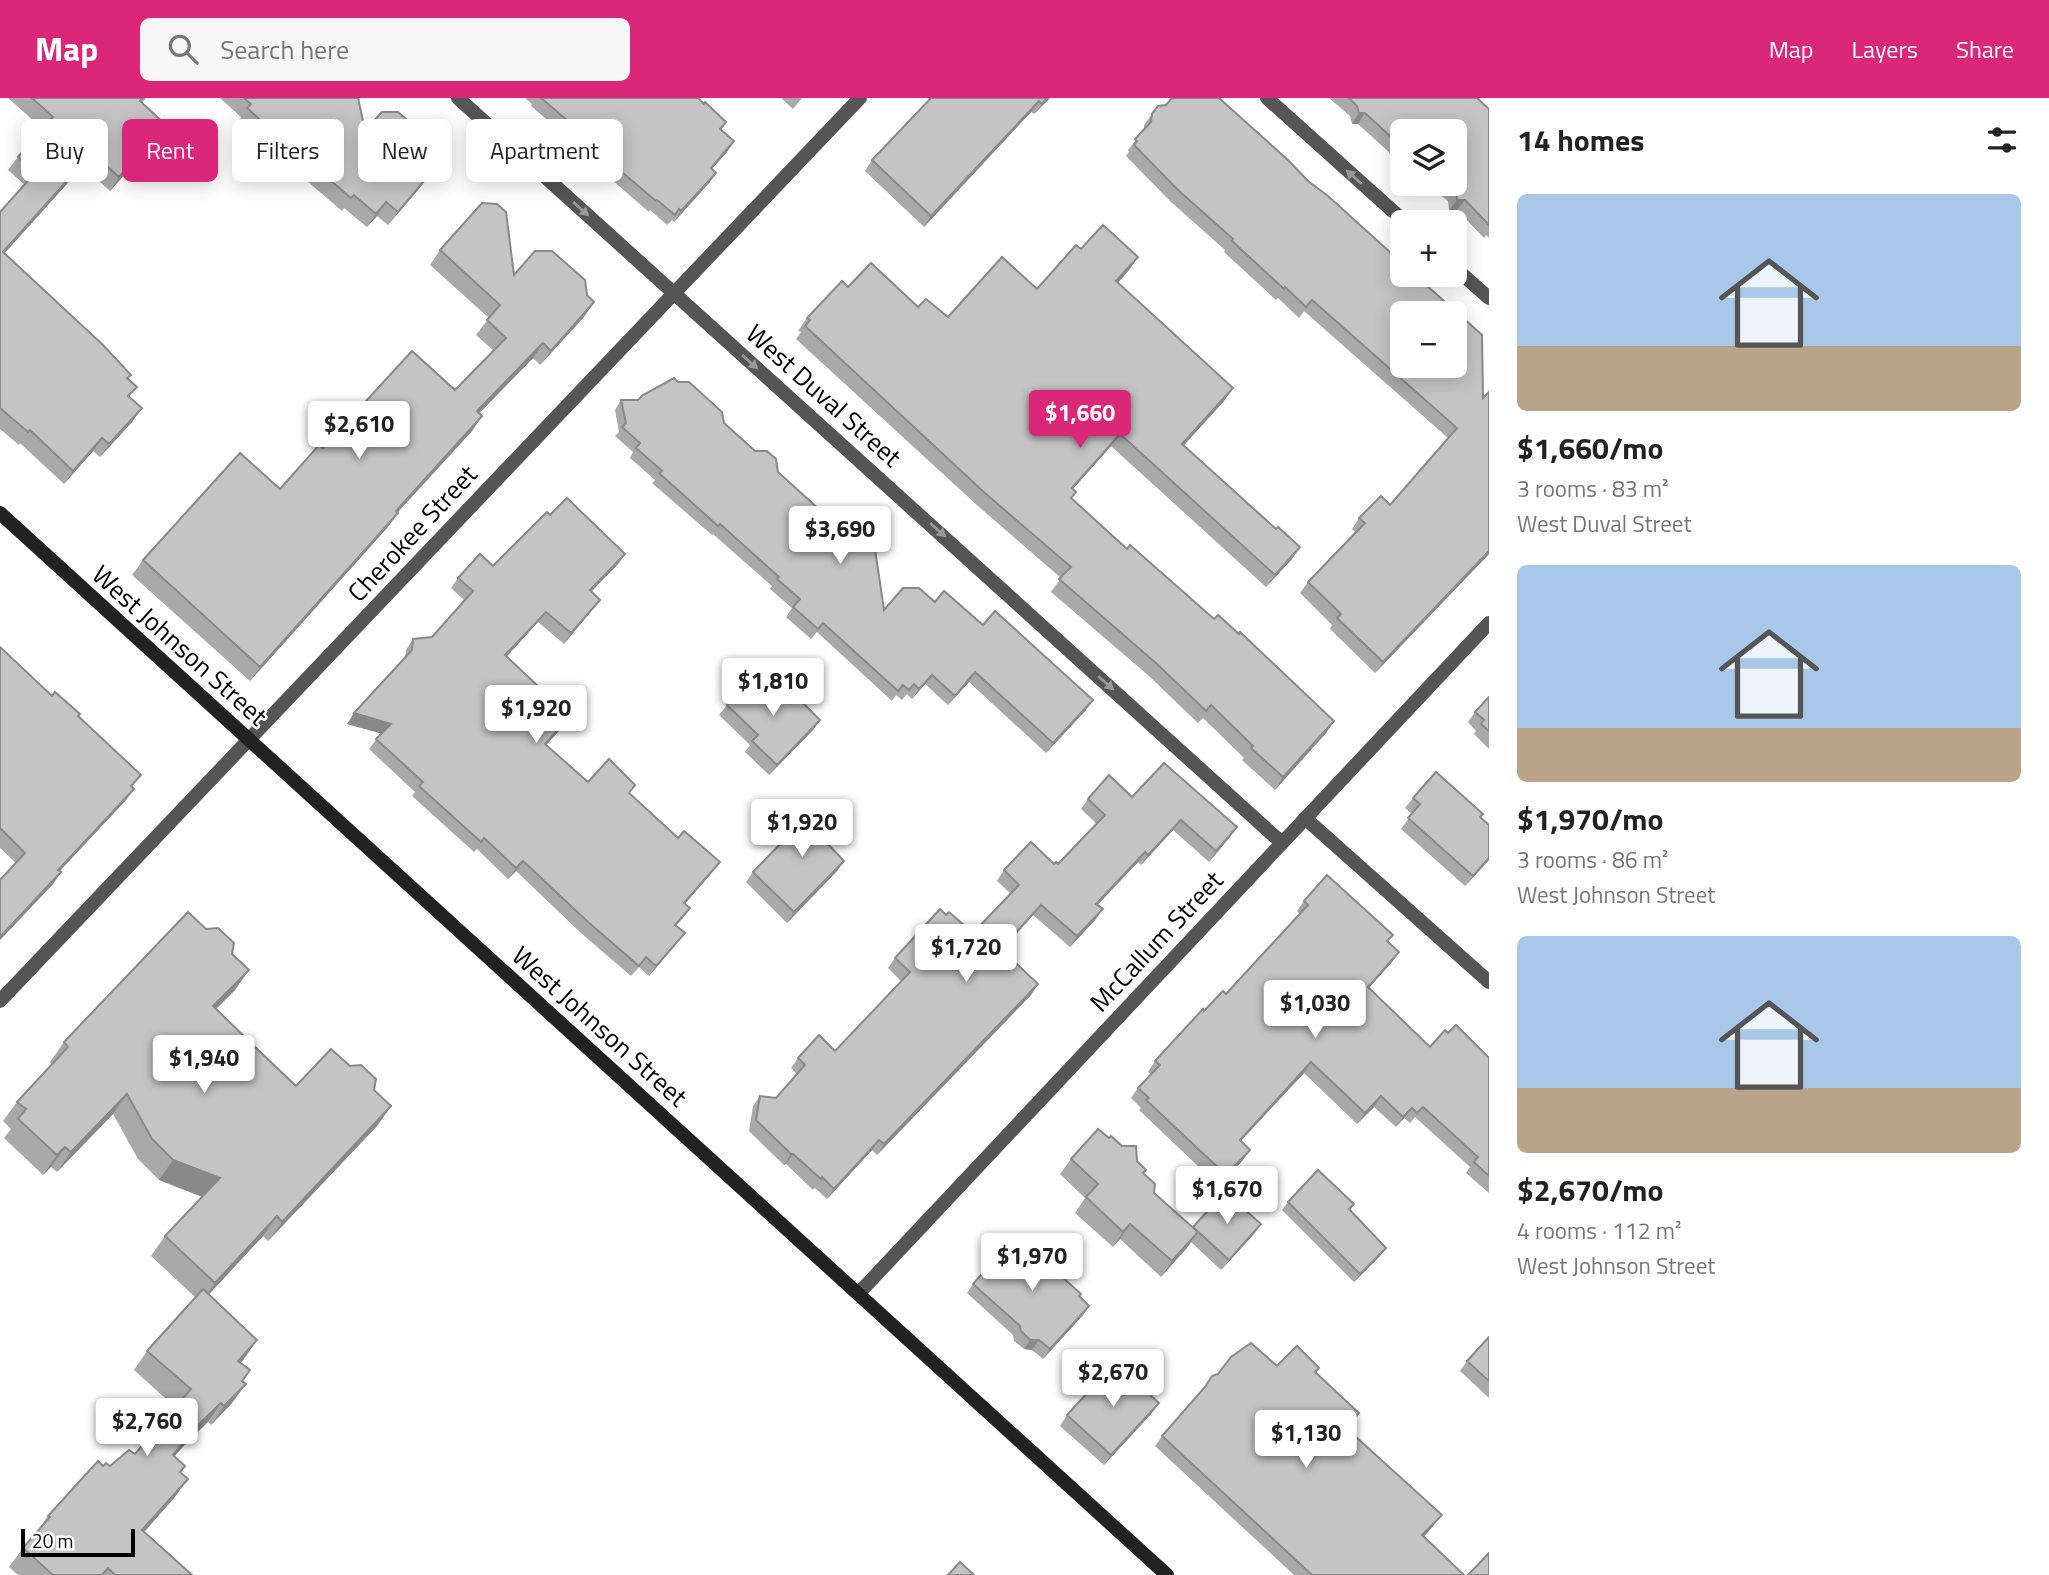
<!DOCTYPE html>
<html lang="en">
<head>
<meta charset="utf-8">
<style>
  :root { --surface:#fff; --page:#f6f6f6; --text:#222; --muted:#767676; --accent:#db2777 }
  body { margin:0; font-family:"Titillium Web",sans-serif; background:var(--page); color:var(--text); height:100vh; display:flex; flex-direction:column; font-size:26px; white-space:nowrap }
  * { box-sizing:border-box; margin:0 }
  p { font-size:23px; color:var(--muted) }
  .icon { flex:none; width:38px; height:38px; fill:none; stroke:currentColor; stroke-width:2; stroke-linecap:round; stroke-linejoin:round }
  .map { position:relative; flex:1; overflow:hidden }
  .details { display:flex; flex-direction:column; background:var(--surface); width:560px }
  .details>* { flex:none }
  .top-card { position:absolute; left:21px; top:21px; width:665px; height:63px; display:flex; gap:14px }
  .tools { position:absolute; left:1390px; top:21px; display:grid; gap:14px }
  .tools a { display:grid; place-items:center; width:77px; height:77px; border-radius:10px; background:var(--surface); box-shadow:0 4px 18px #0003; font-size:35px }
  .scale { position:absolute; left:21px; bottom:18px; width:114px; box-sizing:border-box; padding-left:7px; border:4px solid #000; border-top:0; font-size:19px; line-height:24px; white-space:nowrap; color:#000; -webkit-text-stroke:5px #fff; paint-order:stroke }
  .price { position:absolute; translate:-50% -60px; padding:0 16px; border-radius:7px; background:#fff; color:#222; font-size:23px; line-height:46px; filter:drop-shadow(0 2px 4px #0008) }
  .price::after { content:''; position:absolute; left:50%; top:42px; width:21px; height:16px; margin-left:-10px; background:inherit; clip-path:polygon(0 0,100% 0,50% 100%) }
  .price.active { background:var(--accent); color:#fff }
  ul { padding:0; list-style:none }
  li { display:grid; align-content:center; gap:14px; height:371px; padding:0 28px }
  li span { display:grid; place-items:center; height:217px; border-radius:10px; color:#555 }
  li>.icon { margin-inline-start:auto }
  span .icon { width:126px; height:126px; fill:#fffc; stroke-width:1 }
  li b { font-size:30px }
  h2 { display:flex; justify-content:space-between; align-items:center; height:84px; padding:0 28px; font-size:30px }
  .pill { padding:0 24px; border-radius:10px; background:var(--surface); box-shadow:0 4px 18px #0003; font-size:24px; line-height:63px }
  .pill.active { background:var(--accent); color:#fff }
  header { display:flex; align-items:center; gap:42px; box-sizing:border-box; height:98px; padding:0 35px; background:var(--accent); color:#fff }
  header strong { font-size:33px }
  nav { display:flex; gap:38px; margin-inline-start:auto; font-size:24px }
  .search { width:490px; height:63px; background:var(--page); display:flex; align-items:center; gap:18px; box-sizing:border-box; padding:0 24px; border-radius:10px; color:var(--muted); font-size:26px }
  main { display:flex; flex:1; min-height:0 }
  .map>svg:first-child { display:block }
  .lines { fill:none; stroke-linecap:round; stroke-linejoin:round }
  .street { stroke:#555; stroke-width:14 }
  .secondary { stroke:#222; stroke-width:14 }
  .wall { fill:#a9a9a9 }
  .shaded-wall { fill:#898989 }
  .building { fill:#c4c4c4; stroke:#898989; stroke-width:2; fill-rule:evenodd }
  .oneway { fill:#999 }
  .labels { text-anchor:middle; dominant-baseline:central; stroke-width:5; stroke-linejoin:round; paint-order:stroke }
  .street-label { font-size:26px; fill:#000; stroke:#fff }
</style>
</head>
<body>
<header>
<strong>Map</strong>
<div class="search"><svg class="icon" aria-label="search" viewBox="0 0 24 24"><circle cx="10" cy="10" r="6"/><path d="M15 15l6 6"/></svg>Search here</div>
<nav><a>Map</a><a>Layers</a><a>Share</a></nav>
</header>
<main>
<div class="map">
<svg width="1489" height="1477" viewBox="0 0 1489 1477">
  <rect width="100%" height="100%" fill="#fff"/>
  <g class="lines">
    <g class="street">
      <path d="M 458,0 L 1282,745"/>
      <path d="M 1267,0 L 1405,124"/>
      <path d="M 1454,169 L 1489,200"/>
      <path d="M 1305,720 L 1489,884"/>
      <path d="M 0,903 L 860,0"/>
      <path d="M 859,1195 L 1489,525"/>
    </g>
    <path class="secondary" d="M 0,415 L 1167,1477"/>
  </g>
  <g class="wall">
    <path d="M 8,0 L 146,0 L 142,5 L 157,40 L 110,93 L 83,68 L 4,156 L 131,277 L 128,281 L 132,324 L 100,359 L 93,353 L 64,386 L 20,345 L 19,347 L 0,331 L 0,114 L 25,87 L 8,72 L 18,59 L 43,31 Z"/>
    <path d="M 220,0 L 358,0 L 365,32 L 431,56 L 440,64 L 430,77 L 388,127 L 377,118 L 367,129 L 344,110 L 342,113 L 294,72 L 292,74 L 238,24 L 241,19 Z"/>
    <path d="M 525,0 L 698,0 L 726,24 L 721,32 L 727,54 L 712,71 L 716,75 L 709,85 L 674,124 L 672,122 L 667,127 L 650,112 L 649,114 L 597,69 L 599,66 L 531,8 L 532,6 Z"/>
    <path d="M 781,0 L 802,0 L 793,11 Z"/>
    <path d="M 931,0 L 1050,0 L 1034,16 L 1031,14 L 924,129 L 865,73 L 872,62 Z"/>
    <path d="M 1329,0 L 1477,0 L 1489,11 L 1489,140 L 1486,137 L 1484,140 L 1457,112 L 1449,112 L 1448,103 L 1426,86 L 1454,86 L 1402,33 L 1402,66 L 1358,26 L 1352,26 L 1350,18 Z"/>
    <path d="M 1152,16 L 1483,300 L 1489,294 L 1489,456 L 1375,575 L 1330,531 L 1332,527 L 1300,495 L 1308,484 L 1355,434 L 1352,431 L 1359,420 L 1390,407 L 1448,340 L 1304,213 L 1299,220 L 1278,200 L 1276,202 L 1224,154 L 1225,152 L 1170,103 L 1126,58 L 1129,54 L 1128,52 L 1144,32 L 1144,27 Z"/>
    <path d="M 1081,151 L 1138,159 L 1129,172 L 1118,185 L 1224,303 L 1184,347 L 1292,461 L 1266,489 L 1111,348 L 1073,391 L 1072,400 L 1127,451 L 1214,521 L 1334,623 L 1326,635 L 1275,692 L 1242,662 L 1244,660 L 1203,620 L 1198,625 L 1149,578 L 1051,494 L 1061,480 L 978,408 L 796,241 L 801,234 L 798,233 L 807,220 L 848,189 L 918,209 L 948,219 L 1037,191 Z"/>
    <path d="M 440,152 L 514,177 L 584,219 L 540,267 L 533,260 L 479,315 L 482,318 L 472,333 L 397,415 L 387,430 L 250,583 L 132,477 L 143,462 L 280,391 L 323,350 L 455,292 L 494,253 L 476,237 L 489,220 L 430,167 Z"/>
    <path d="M 621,302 L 724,325 L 778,374 L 884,512 L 935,504 L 983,527 L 1086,612 L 1046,655 L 969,584 L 948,607 L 925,586 L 912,601 L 907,596 L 902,602 L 896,597 L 892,603 L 817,534 L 811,541 L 786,519 L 792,510 L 770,491 L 772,488 L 713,436 L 712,437 L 652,385 L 655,382 L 630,360 L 633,354 L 615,338 L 619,334 L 615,312 Z"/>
    <path d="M 550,417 L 625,456 L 618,466 L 591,494 L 600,502 L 592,512 L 564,546 L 538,524 L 507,558 L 555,604 L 550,610 L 558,634 L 546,647 L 588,684 L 630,696 L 712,774 L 685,806 L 683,820 L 676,828 L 677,845 L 649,878 L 639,869 L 631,878 L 581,835 L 516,773 L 508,781 L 477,751 L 474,754 L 412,698 L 415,694 L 369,651 L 381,635 L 347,626 L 405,560 L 406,552 L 413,541 L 432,539 L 464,502 L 451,490 L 458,480 L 493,468 Z"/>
    <path d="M 0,549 L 52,598 L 78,618 L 132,689 L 126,702 L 60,773 L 61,774 L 53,786 L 0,842 L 0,782 L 16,765 L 0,750 Z"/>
    <path d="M 1489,599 L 1489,651 L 1474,636 L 1476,633 L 1468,624 L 1475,614 Z"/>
    <path d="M 791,605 L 820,622 L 813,632 L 769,677 L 745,654 L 750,647 L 719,617 L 727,607 Z"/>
    <path d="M 1132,699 L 1237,729 L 1229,740 L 1209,764 L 1173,732 L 1141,767 L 1138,764 L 1097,807 L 1103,811 L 1095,822 L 1070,849 L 1033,817 L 1002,852 L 1038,886 L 1031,897 L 877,1057 L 872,1052 L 827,1101 L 815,1090 L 813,1092 L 786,1066 L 784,1067 L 749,1033 L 753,1008 L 760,998 L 776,1000 L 797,976 L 791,970 L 798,960 L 835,953 L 901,883 L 888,870 L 895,860 L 946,817 L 973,835 L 1011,796 L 997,783 L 1004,772 L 1058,766 L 1097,726 L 1081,711 L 1088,701 Z"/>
    <path d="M 1413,700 L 1481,720 L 1489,727 L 1489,762 L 1465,788 L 1401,731 L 1412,716 L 1405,710 Z"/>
    <path d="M 835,736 L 826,745 L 844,763 L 837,773 L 787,825 L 746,784 L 753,774 Z"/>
    <path d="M 1304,803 L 1388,843 L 1399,854 L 1392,864 L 1369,890 L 1430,949 L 1448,935 L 1489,959 L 1489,1095 L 1466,1075 L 1470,1069 L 1415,1019 L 1410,1025 L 1404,1020 L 1396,1029 L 1374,1009 L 1357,1026 L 1304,975 L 1241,1043 L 1243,1062 L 1219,1088 L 1139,1012 L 1141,1010 L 1131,1000 L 1138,990 L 1151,976 L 1148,974 L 1155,963 L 1204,913 L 1226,896 L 1300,816 L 1297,813 Z"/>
    <path d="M 232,856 L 235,892 L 216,911 L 296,988 L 374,992 L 391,1008 L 377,1028 L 268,1143 L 263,1138 L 209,1196 L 244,1261 L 240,1265 L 250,1272 L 242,1283 L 232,1305 L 211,1327 L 208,1324 L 186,1345 L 174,1359 L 180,1374 L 188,1381 L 174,1400 L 144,1434 L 192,1477 L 18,1477 L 9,1469 L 23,1450 L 37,1434 L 48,1418 L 103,1368 L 110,1368 L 135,1356 L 175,1309 L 134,1272 L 147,1253 L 195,1199 L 151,1158 L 165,1138 L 202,1099 L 159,1082 L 138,1061 L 113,1016 L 57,1074 L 51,1069 L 43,1077 L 4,1040 L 11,1031 L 3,1023 L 17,1004 L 52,966 L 50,964 L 64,944 Z"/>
    <path d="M 1071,1061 L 1137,1063 L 1146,1072 L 1143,1075 L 1154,1095 L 1193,1130 L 1253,1137 L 1221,1172 L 1191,1144 L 1161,1179 L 1120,1141 L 1113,1149 L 1075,1115 L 1085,1100 L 1060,1076 Z"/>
    <path d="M 1288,1104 L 1354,1106 L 1350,1112 L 1380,1158 L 1354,1184 L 1282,1112 Z"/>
    <path d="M 973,1186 L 1079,1198 L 1089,1208 L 1083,1217 L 1043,1261 L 1032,1252 L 1024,1251 L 1014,1243 L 1013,1237 L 967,1195 Z"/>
    <path d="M 1489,1239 L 1489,1300 L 1460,1273 L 1467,1263 Z"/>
    <path d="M 1277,1268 L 1319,1270 L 1316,1275 L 1359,1315 L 1347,1331 L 1434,1427 L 1424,1439 L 1464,1477 L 1294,1477 L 1155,1348 L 1162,1338 L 1204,1291 Z"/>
    <path d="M 1159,1305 L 1151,1316 L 1104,1367 L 1060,1328 L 1067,1317 Z"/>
  </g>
  <g class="shaded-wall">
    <path d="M 1047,0 L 1050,0 L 1034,16 L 1042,6 Z"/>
    <path d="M 1039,3 L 1031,14 L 924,129 L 931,118 Z"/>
    <path d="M 1359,15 L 1365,15 L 1358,26 L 1352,26 Z"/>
    <path d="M 166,27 L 157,40 L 110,93 L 119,79 Z"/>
    <path d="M 734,43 L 727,54 L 703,80 L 711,70 Z"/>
    <path d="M 92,55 L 83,68 L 0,160 L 0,158 Z"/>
    <path d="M 440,64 L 430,77 L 388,127 L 398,114 Z"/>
    <path d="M 716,75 L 709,85 L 674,124 L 681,113 Z"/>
    <path d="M 1457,102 L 1465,102 L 1457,112 L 1449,112 Z"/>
    <path d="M 386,104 L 377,118 L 367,129 L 376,116 Z"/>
    <path d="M 1138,159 L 1129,172 L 1108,196 L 1116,183 Z"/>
    <path d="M 594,204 L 584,219 L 540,267 L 551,253 Z"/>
    <path d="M 543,245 L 533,260 L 467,328 L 477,313 Z"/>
    <path d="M 1233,290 L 1224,303 L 1174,358 L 1182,346 Z"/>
    <path d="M 142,310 L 132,324 L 100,359 L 109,346 Z"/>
    <path d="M 482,318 L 472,333 L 385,428 L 396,413 Z"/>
    <path d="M 1120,336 L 1111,348 L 1063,402 L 1072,390 Z"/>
    <path d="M 102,340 L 93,353 L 64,386 L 73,373 Z"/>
    <path d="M 398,415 L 387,430 L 250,583 L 260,569 Z"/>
    <path d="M 1300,449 L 1292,461 L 1266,489 L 1275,477 Z"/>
    <path d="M 1489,453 L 1489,456 L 1375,575 L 1383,564 Z"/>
    <path d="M 625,456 L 618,466 L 582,503 L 590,492 Z"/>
    <path d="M 600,502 L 592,512 L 564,546 L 571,535 Z"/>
    <path d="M 546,514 L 538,524 L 498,568 L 505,557 Z"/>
    <path d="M 975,574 L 969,584 L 948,607 L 955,598 Z"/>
    <path d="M 932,577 L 925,586 L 912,601 L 919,591 Z"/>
    <path d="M 1093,602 L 1086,612 L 1046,655 L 1053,645 Z"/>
    <path d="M 354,615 L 391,626 L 383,636 L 347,626 Z"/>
    <path d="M 820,622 L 813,632 L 769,677 L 777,667 Z"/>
    <path d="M 1334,623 L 1326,635 L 1275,692 L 1283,679 Z"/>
    <path d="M 565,624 L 558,634 L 538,656 L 545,646 Z"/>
    <path d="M 134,691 L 126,702 L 50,783 L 58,772 Z"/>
    <path d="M 1181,722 L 1173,732 L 1141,767 L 1148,757 Z"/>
    <path d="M 842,726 L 835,736 L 817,754 L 825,743 Z"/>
    <path d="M 1237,729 L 1229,740 L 1209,764 L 1216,753 Z"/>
    <path d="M 1145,754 L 1138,764 L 1089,816 L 1096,806 Z"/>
    <path d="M 1489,760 L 1489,762 L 1465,788 L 1473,778 Z"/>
    <path d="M 523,763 L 516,773 L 508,781 L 516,770 Z"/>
    <path d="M 844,763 L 837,773 L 787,825 L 794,814 Z"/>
    <path d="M 720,764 L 712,774 L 677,815 L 684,805 Z"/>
    <path d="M 61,774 L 53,786 L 0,842 L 0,839 Z"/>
    <path d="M 1041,807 L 1033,817 L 994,861 L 1001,851 Z"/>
    <path d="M 1103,811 L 1095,822 L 1070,849 L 1077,838 Z"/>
    <path d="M 685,835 L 677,845 L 649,878 L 656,868 Z"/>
    <path d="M 1399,854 L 1392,864 L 1360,899 L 1368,889 Z"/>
    <path d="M 249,872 L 235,892 L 199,928 L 213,908 Z"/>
    <path d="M 1038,886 L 1031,897 L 877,1057 L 884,1046 Z"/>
    <path d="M 1311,964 L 1304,975 L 1232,1052 L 1240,1042 Z"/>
    <path d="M 127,996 L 113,1016 L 57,1074 L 71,1054 Z"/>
    <path d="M 1381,998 L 1374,1009 L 1357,1026 L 1365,1015 Z"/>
    <path d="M 391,1008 L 377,1028 L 268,1143 L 282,1124 Z"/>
    <path d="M 1412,1010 L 1404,1020 L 1396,1029 L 1403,1019 Z"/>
    <path d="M 879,1042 L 872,1052 L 827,1101 L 834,1091 Z"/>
    <path d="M 65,1049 L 51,1069 L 43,1077 L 57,1057 Z"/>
    <path d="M 1250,1052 L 1243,1062 L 1219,1088 L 1226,1077 Z"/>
    <path d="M 791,1056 L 793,1056 L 786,1066 L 784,1067 Z"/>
    <path d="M 173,1062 L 220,1080 L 206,1100 L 159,1082 Z"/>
    <path d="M 277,1118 L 263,1138 L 201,1205 L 215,1185 Z"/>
    <path d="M 1130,1126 L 1120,1141 L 1113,1149 L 1123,1134 Z"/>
    <path d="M 1261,1126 L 1253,1137 L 1221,1172 L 1229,1162 Z"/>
    <path d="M 1198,1134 L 1187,1150 L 1161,1179 L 1172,1163 Z"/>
    <path d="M 1386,1150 L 1380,1158 L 1354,1184 L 1360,1176 Z"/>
    <path d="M 1089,1208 L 1083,1217 L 1043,1261 L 1050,1251 Z"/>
    <path d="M 257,1242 L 244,1261 L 225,1282 L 238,1263 Z"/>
    <path d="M 1030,1242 L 1039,1242 L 1032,1252 L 1024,1251 Z"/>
    <path d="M 246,1286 L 232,1305 L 211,1327 L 224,1308 Z"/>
    <path d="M 221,1305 L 208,1324 L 186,1345 L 159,1376 L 173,1357 L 199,1326 Z"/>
    <path d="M 1159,1305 L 1151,1316 L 1104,1367 L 1111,1357 Z"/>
    <path d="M 188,1381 L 174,1400 L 129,1451 L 142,1432 Z"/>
    <path d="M 1442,1417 L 1434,1427 L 1415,1448 L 1422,1437 Z"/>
  </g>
  <g class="building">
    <path d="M 32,0 L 143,0 L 140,3 L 166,27 L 119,79 L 92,55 L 3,154 L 103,247 L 131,277 L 127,280 L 137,289 L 128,298 L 142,310 L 109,346 L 102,340 L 73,373 L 30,332 L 28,334 L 0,310 L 0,114 L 35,75 L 18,59 L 53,19 Z"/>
    <path d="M 244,0 L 358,0 L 365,32 L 382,14 L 398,14 L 430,42 L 431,56 L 440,64 L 398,114 L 386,104 L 376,116 L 354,97 L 351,100 L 303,59 L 302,60 L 247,10 L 251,6 Z"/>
    <path d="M 541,0 L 698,0 L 704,6 L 705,4 L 726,24 L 720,31 L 734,43 L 711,70 L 716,75 L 681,113 L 679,111 L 675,117 L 657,102 L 656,103 L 604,59 L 607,56 Z"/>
    <path d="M 931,0 L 1047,0 L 1042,6 L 1039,3 L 931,118 L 872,62 Z"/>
    <path d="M 1172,0 L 1219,0 L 1289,63 L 1308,83 L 1328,98 L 1402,165 L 1402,177 L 1415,177 L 1482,237 L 1483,300 L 1489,294 L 1489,453 L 1383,564 L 1337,520 L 1341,516 L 1308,484 L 1365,425 L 1359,420 L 1381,398 L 1390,407 L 1457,330 L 1312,202 L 1306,209 L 1285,189 L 1284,191 L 1232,143 L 1233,141 L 1178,92 L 1134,47 L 1137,43 L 1135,41 L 1151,24 L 1152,16 L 1158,8 L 1166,7 ZM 1402,215 L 1454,215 L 1454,268 L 1402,268 Z"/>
    <path d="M 1349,0 L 1477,0 L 1489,11 L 1489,127 L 1465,102 L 1457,102 L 1456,92 L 1447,86 L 1454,86 L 1454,33 L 1402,33 L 1402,49 L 1365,15 L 1359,15 L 1357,8 Z"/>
    <path d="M 482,105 L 497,106 L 506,114 L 514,177 L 535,153 L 552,153 L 585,182 L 587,197 L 594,204 L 551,253 L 543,245 L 477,313 L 482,318 L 396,413 L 398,415 L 260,569 L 143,462 L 240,355 L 280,391 L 319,347 L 323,350 L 412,253 L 455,292 L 506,240 L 487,222 L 500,207 L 440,152 Z"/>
    <path d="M 1103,127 L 1138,159 L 1116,183 L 1233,290 L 1182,346 L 1276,431 L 1278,429 L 1300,449 L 1275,477 L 1120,336 L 1072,390 L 1076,394 L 1071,400 L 1127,451 L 1130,447 L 1214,521 L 1218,517 L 1239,536 L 1240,534 L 1334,623 L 1283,679 L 1251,650 L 1253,648 L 1211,607 L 1206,613 L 1157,566 L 1059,481 L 1071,469 L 986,396 L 805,228 L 810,222 L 807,220 L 842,183 L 848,189 L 871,165 L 918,209 L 926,201 L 948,219 L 1002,159 L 1037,191 L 1076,147 L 1081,151 Z"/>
    <path d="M 674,280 L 678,284 L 689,284 L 722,314 L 724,325 L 755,353 L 767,353 L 776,361 L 778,374 L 831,422 L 843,422 L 875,451 L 884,512 L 903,490 L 919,490 L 935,504 L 944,493 L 983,527 L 995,513 L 1093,602 L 1053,645 L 975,574 L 955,598 L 932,577 L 919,591 L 914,586 L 909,592 L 903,587 L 898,593 L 823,525 L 818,531 L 793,509 L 800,501 L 777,481 L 779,479 L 720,426 L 718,428 L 659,375 L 662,373 L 636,350 L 640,345 L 622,329 L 626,325 L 621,302 L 638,302 L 643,297 Z"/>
    <path d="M 567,400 L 625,456 L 590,492 L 600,502 L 571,535 L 546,514 L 505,557 L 555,604 L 549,610 L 565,624 L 545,646 L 588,684 L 609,661 L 635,687 L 629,695 L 678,740 L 684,733 L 720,764 L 684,805 L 690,810 L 675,827 L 685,835 L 656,868 L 646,859 L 639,868 L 588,824 L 523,763 L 516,770 L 484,740 L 481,744 L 419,688 L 423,684 L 376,641 L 391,626 L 354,615 L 412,552 L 413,541 L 432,539 L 473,493 L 458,480 L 480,456 L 493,468 L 547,414 L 550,417 Z"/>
    <path d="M 0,549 L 52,598 L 55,594 L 80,616 L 78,618 L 141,677 L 131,688 L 134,691 L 58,772 L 61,774 L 0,839 L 0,782 L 25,755 L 0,730 Z"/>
    <path d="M 759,574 L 791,605 L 797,599 L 820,622 L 777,667 L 752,643 L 758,637 L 727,607 Z"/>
    <path d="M 1489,599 L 1489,633 L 1481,626 L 1484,622 L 1475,614 Z"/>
    <path d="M 1164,665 L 1237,729 L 1216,753 L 1181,722 L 1148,757 L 1145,754 L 1096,806 L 1103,811 L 1077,838 L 1041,807 L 1001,851 L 1038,886 L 884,1046 L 879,1042 L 834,1091 L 822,1079 L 821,1081 L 793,1056 L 791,1056 L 756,1022 L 760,998 L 776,1000 L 805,967 L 798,960 L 819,937 L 835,953 L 910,874 L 895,860 L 940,811 L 946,817 L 949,814 L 973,835 L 1019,787 L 1004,772 L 1031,744 L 1054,766 L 1056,764 L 1058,766 L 1105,717 L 1088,701 L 1109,677 L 1132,699 Z"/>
    <path d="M 1436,674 L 1483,716 L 1480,719 L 1489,727 L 1489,760 L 1473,778 L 1408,720 L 1420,706 L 1413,700 Z"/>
    <path d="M 821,704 L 842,726 L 825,743 L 844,763 L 794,814 L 753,774 Z"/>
    <path d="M 1327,777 L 1393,837 L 1387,843 L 1399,854 L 1368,889 L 1430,949 L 1445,932 L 1448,935 L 1456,927 L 1488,959 L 1489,959 L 1489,1078 L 1474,1064 L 1478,1059 L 1423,1009 L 1417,1015 L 1412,1010 L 1403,1019 L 1381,998 L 1365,1015 L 1311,964 L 1240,1042 L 1250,1052 L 1226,1077 L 1146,1002 L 1149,1000 L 1138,990 L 1160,967 L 1155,963 L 1203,911 L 1204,913 L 1223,893 L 1226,896 L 1308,807 L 1304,803 Z"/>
    <path d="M 188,814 L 206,831 L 218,830 L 234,845 L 232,856 L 249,872 L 213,908 L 254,948 L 296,988 L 331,951 L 350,968 L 361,967 L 376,981 L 374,992 L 391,1008 L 282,1124 L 277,1118 L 215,1185 L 165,1138 L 220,1080 L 173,1062 L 152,1041 L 127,996 L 71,1054 L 65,1049 L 57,1057 L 18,1021 L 26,1011 L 17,1004 L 68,949 L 64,944 Z"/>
    <path d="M 1098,1031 L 1109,1040 L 1111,1038 L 1122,1048 L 1136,1048 L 1137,1063 L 1146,1072 L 1143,1075 L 1155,1086 L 1154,1095 L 1198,1134 L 1172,1163 L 1130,1126 L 1123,1134 L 1086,1099 L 1098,1086 L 1071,1061 Z"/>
    <path d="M 1318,1072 L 1354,1106 L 1349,1111 L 1386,1150 L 1360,1176 L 1288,1104 Z"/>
    <path d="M 1225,1094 L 1261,1126 L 1229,1162 L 1193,1129 Z"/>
    <path d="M 1016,1137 L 1081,1196 L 1079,1198 L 1089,1208 L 1050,1251 L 1039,1242 L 1030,1242 L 1021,1233 L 1020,1228 L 973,1186 Z"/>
    <path d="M 203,1191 L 257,1242 L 238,1263 L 250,1272 L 242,1283 L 246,1286 L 224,1308 L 221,1305 L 199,1326 L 173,1357 L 185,1368 L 180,1374 L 188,1381 L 142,1432 L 192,1477 L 115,1477 L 108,1470 L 102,1477 L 53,1477 L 23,1450 L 50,1419 L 48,1418 L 98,1363 L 103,1368 L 106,1365 L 110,1368 L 129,1352 L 135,1356 L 191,1291 L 147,1253 Z"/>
    <path d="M 1489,1239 L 1489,1283 L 1467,1263 Z"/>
    <path d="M 1251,1245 L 1277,1268 L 1297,1248 L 1319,1270 L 1315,1274 L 1359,1315 L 1346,1330 L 1442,1417 L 1422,1437 L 1464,1477 L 1312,1477 L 1162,1338 L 1205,1289 L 1212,1278 L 1218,1276 L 1231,1259 Z"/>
    <path d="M 1115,1265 L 1159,1305 L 1111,1357 L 1067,1317 Z"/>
    <path d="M 1489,1455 L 1489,1477 L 1468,1477 Z"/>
    <path d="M 960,1464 L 974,1477 L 948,1477 Z"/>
  </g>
  <defs><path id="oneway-solid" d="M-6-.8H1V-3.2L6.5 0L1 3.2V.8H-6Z" transform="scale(1.75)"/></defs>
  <g class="oneway">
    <use href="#oneway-solid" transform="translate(1354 79) rotate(-138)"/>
    <use href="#oneway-solid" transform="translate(581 111) rotate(42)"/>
    <use href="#oneway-solid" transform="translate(750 264) rotate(42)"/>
    <use href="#oneway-solid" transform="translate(938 432) rotate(42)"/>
    <use href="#oneway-solid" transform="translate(1106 585) rotate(42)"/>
  </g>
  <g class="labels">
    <g class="street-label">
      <text transform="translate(824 297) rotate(42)">West Duval Street</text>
      <text transform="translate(412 435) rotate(-47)">Cherokee Street</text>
      <text transform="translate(180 547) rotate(42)">West Johnson Street</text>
      <text transform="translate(1156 843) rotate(-47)">McCallum Street</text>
      <text transform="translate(600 928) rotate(42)">West Johnson Street</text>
    </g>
  </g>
</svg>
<div class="tools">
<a><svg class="icon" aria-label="layers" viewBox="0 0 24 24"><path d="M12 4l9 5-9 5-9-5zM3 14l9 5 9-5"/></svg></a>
<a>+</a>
<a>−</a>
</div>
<div class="scale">20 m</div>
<b class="price active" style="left:1080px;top:352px">$1,660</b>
<b class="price" style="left:359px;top:363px">$2,610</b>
<b class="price" style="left:840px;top:468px">$3,690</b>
<b class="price" style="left:773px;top:620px">$1,810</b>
<b class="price" style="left:536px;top:647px">$1,920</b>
<b class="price" style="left:802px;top:761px">$1,920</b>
<b class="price" style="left:966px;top:886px">$1,720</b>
<b class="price" style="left:1315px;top:942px">$1,030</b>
<b class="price" style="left:204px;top:997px">$1,940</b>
<b class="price" style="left:1227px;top:1128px">$1,670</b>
<b class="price" style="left:1032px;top:1195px">$1,970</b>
<b class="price" style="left:1113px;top:1311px">$2,670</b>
<b class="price" style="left:147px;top:1360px">$2,760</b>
<b class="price" style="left:1306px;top:1372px">$1,130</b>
<div class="top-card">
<a class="pill">Buy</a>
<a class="pill active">Rent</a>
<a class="pill">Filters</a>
<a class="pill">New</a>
<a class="pill">Apartment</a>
</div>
</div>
<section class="details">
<h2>14 homes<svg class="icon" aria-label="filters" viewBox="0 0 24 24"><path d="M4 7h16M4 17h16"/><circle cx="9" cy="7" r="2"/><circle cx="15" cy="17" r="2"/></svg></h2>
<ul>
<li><span style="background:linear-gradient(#a9c7e8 70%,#b9a48a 0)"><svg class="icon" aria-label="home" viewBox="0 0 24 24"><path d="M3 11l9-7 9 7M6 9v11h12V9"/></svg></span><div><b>$1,660/mo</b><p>3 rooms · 83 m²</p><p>West Duval Street</p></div></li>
<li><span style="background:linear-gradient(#a9c7e8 75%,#b9a48a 0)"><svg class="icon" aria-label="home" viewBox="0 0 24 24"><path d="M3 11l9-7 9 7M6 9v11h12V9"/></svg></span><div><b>$1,970/mo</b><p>3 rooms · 86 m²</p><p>West Johnson Street</p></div></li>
<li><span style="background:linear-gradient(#a9c7e8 70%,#b9a48a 0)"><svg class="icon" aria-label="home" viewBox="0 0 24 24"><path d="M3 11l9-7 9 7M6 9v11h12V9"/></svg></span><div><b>$2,670/mo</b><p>4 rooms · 112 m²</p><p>West Johnson Street</p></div></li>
</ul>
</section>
</main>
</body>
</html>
